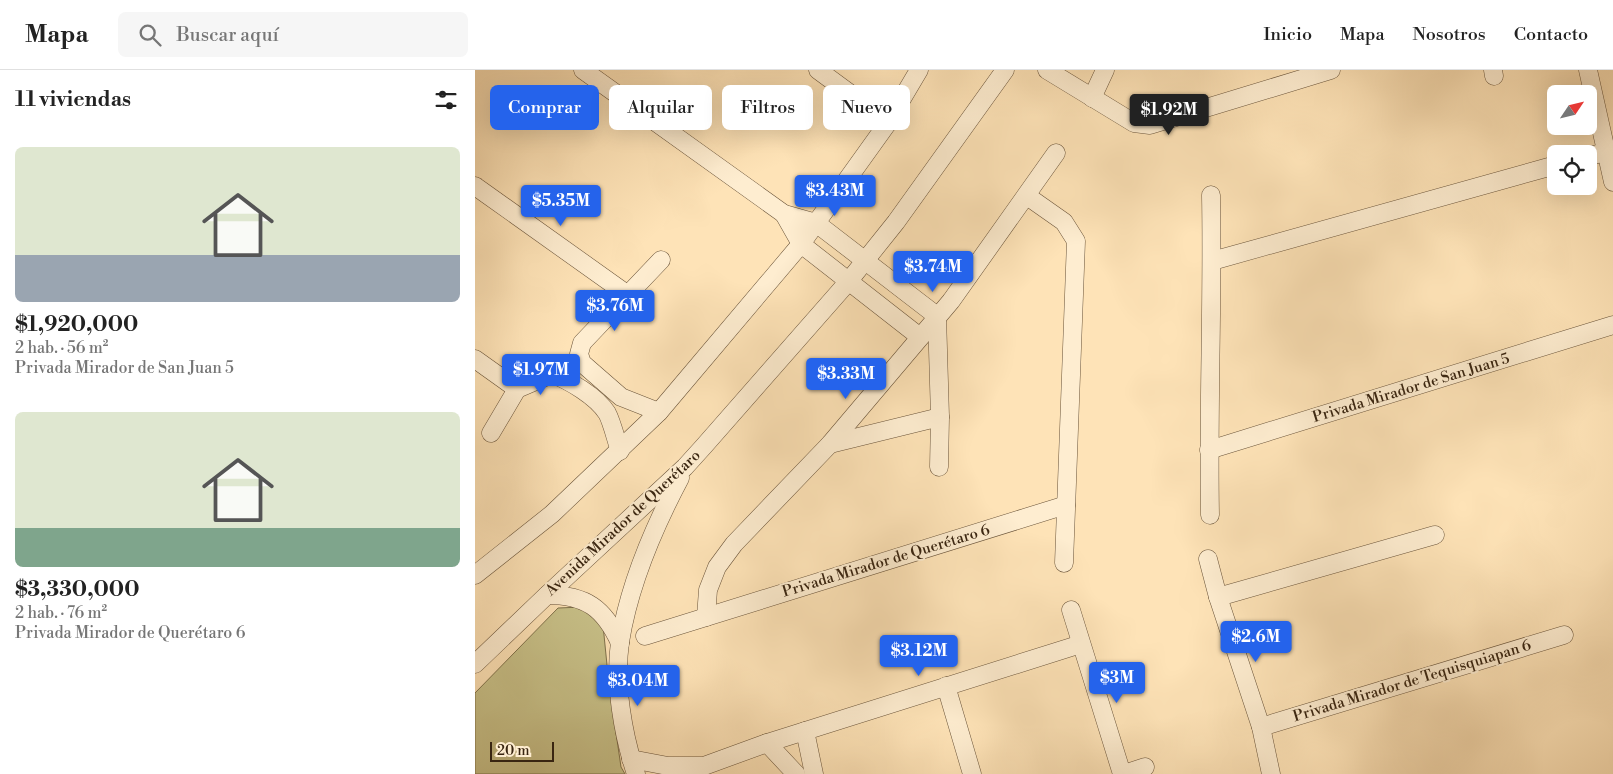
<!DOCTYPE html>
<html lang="es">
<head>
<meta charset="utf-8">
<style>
  :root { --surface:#fff; --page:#f6f6f6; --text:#222; --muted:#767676; --line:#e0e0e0; --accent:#2563eb }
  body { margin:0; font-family:"Libre Bodoni",serif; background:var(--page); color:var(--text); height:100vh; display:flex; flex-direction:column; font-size:19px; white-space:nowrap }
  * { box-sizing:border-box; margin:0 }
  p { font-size:16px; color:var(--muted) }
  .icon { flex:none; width:28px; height:28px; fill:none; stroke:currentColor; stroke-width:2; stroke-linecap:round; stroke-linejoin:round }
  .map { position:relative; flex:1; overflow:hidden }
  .panel { display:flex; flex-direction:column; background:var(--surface); width:475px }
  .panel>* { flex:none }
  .guide { position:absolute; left:15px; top:15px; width:475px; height:45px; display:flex; gap:10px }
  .needle { width:32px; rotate:55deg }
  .buttons { position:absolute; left:1072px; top:15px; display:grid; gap:10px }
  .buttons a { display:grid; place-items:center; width:50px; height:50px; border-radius:8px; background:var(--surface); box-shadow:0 5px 20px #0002; font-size:25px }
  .scale { position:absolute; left:15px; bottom:12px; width:64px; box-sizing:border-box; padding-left:5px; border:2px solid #392511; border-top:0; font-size:14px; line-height:18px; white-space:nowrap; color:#392511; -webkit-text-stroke:4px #feedd0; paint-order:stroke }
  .price { position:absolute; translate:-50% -42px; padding:0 11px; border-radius:5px; background:var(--accent); color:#fff; font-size:16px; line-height:32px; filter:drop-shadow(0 1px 2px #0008) }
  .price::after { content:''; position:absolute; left:50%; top:30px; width:15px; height:11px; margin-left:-8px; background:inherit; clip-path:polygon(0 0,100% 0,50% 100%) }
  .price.active { background:#222; color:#fff }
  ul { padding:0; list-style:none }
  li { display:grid; align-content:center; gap:10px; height:265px; padding:0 15px }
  li span { display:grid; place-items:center; height:155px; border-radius:8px; color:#555 }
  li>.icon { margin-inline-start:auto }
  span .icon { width:90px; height:90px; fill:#fffc; stroke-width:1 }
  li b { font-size:21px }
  h2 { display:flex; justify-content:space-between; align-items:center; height:60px; padding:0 15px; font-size:21px }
  .pill { padding:0 18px; border-radius:8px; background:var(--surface); box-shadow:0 5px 20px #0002; font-size:18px; line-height:45px }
  .pill.active { background:var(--accent); color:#fff }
  header { display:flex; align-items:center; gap:30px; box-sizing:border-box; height:70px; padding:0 25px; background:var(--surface); border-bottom:1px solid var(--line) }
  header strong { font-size:24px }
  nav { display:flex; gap:28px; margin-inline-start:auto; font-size:18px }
  .search { width:350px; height:45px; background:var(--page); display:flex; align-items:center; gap:12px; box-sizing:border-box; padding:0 18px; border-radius:8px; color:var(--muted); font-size:19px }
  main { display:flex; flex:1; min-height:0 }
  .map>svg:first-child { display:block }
  .green { fill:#c8c189; stroke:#80734d }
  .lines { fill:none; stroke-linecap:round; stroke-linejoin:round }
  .street-casing { stroke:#6a543a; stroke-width:19 }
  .street { stroke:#feedd0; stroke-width:18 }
  .labels { text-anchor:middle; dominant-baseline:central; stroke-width:4; stroke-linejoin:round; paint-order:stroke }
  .street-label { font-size:15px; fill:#392511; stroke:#feedd0 }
</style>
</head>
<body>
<header>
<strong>Mapa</strong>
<div class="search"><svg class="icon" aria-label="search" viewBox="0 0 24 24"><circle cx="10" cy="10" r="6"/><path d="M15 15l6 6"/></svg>Buscar aquí</div>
<nav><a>Inicio</a><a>Mapa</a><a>Nosotros</a><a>Contacto</a></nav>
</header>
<main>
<section class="panel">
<h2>11 viviendas<svg class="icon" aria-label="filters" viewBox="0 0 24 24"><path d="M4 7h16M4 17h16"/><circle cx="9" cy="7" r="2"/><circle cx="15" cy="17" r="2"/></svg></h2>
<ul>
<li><span style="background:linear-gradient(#dfe7d0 70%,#9aa5b1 0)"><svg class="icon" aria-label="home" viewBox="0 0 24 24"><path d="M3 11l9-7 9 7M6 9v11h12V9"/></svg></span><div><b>$1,920,000</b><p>2 hab. · 56 m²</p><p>Privada Mirador de San Juan 5</p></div></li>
<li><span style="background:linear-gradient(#dfe7d0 75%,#7fa58c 0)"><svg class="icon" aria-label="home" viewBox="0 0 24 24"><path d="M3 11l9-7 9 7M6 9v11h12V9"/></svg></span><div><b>$3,330,000</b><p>2 hab. · 76 m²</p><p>Privada Mirador de Querétaro 6</p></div></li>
</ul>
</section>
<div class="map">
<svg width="1138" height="704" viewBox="0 0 1138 704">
  <rect width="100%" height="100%" fill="#fee3b7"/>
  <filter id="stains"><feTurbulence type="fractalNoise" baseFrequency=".004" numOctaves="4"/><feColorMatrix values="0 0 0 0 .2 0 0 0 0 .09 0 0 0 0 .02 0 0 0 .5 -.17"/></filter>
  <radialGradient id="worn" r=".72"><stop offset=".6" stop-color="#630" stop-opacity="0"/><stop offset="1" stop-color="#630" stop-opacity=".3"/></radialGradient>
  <path class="green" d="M 108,537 L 128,555 L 134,615 L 146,697 L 150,704 L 0,704 L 0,623 L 83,538 Z"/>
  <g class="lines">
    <defs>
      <g id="street">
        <path d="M 108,0 L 309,144 L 341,153 L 462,246 L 465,347 L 464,397"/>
        <path d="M 343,0 L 385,31 L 412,54"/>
        <path d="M 572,0 L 659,53 L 675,55 L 856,0"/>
        <path d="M 1018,0 L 1019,6"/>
        <path d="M 1113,0 L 1138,112"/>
        <path d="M 617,28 L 630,0"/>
        <path d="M 1114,86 L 1131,82"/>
        <path d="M 0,116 L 153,225"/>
        <path d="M 552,126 L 589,152 L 601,171 L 589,493"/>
        <path d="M 309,144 L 326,174 L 445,267"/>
        <path d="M 737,191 L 1081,95"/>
        <path d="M 0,289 L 42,319"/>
        <path d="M 184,342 L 146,327 L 107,293 L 104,284 L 107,273 L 186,190"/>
        <path d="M 16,363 L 42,319 L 77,304 C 95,311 121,326 132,343 C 137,352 141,370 145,381"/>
        <path d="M 355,374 L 465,347"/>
        <path d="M 734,380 L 1138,255"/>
        <path d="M 735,445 C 733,339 738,232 736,125"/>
        <path d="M 733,489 L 743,527 L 786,657 L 796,704"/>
        <path d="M 0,505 L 77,444 L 184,342 L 326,174 L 412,54 L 444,0"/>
        <path d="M 72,525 C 111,525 129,538 145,573"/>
        <path d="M 743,527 L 960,465"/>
        <path d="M 596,540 L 647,704"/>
        <path d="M 231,547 L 233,520 L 242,497 L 259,474 L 355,374 L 476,231 L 581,83"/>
        <path d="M 170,566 L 591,435"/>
        <path d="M 0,594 L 72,525 L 210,397 L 229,376 L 373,212 L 421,152 L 530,0"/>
        <path d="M 471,616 L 497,704"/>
        <path d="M 786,657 L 1089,565"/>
        <path d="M 330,661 L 339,704"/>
        <path d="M 292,673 L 321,704"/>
        <path d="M 156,689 L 193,696 L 229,696 L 292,673 L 606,574"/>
        <path d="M 161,704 C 148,665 139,614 145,572 C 154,515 178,459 205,408"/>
        <path d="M 649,704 L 670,697"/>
      </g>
    </defs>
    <use href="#street" class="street-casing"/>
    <use href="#street" class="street"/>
  </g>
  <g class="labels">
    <g class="street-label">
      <text transform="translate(936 318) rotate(-17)">Privada Mirador de San Juan 5</text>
      <text transform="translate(148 453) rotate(-43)">Avenida Mirador de Querétaro</text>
      <text transform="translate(411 491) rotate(-17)">Privada Mirador de Querétaro 6</text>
      <text transform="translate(937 611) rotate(-17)">Privada Mirador de Tequisquiapan 6</text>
    </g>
  </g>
  <rect width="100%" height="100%" filter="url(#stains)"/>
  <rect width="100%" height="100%" fill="url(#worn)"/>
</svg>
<div class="buttons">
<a><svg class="needle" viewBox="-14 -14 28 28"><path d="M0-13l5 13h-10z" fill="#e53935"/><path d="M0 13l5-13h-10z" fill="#767676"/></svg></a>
<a><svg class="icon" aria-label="locate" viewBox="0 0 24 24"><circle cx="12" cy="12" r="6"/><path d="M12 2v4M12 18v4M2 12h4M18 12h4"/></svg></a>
</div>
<div class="scale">20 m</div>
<b class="price active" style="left:694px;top:66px">$1.92M</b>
<b class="price" style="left:360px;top:147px">$3.43M</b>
<b class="price" style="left:86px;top:157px">$5.35M</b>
<b class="price" style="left:458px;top:223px">$3.74M</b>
<b class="price" style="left:140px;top:262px">$3.76M</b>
<b class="price" style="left:66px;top:326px">$1.97M</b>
<b class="price" style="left:371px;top:330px">$3.33M</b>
<b class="price" style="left:781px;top:593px">$2.6M</b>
<b class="price" style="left:444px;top:607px">$3.12M</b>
<b class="price" style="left:642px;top:634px">$3M</b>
<b class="price" style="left:163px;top:637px">$3.04M</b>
<div class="guide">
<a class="pill active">Comprar</a>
<a class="pill">Alquilar</a>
<a class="pill">Filtros</a>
<a class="pill">Nuevo</a>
</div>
</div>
</main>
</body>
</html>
